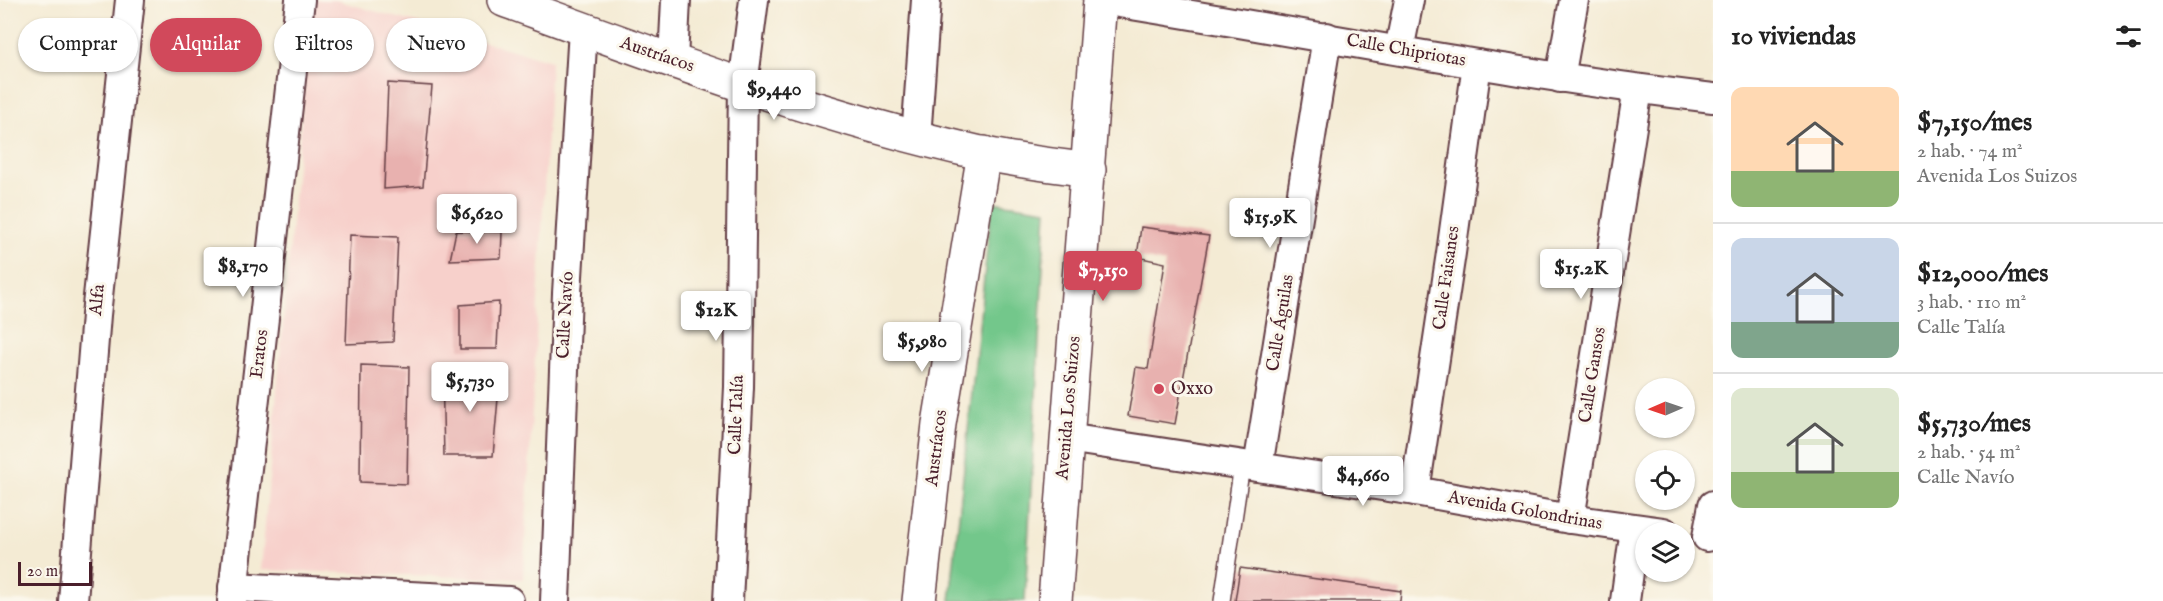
<!DOCTYPE html>
<html lang="es">
<head>
<meta charset="utf-8">
<style>
  :root { --surface:#fff; --page:#f6f6f6; --text:#222; --muted:#767676; --line:#e0e0e0; --accent:#d1495b }
  body { margin:0; font-family:"IM FELL English",serif; background:var(--page); color:var(--text); height:100vh; display:flex; flex-direction:column; font-size:22px; white-space:nowrap }
  * { box-sizing:border-box; margin:0 }
  p { font-size:20px; color:var(--muted) }
  .icon { flex:none; width:33px; height:33px; fill:none; stroke:currentColor; stroke-width:2; stroke-linecap:round; stroke-linejoin:round }
  .map { position:relative; flex:1; overflow:hidden }
  .panel { display:flex; flex-direction:column; background:var(--surface); width:450px }
  .panel>* { flex:none }
  .guide { position:absolute; left:18px; top:18px; width:570px; height:54px; display:flex; gap:12px }
  .needle { width:39px; rotate:268deg }
  .tools { position:absolute; left:1635px; top:378px; display:grid; gap:12px }
  .tools a { display:grid; place-items:center; width:60px; height:60px; border-radius:50%; background:var(--surface); box-shadow:0 2px 4px #0004; font-size:30px }
  .scale { position:absolute; left:18px; bottom:15px; width:74px; box-sizing:border-box; padding-left:6px; border:3px solid #4a1f2b; border-top:0; font-size:16px; line-height:21px; white-space:nowrap; color:#4a1f2b; -webkit-text-stroke:4px #fbf7ec; paint-order:stroke }
  .price { position:absolute; translate:-50% -51px; padding:0 14px; border-radius:6px; background:#fff; color:#222; font-size:20px; line-height:39px; filter:drop-shadow(0 2px 3px #0008) }
  .price::after { content:''; position:absolute; left:50%; top:36px; width:18px; height:14px; margin-left:-9px; background:inherit; clip-path:polygon(0 0,100% 0,50% 100%) }
  .price.selected { background:var(--accent); color:#fff }
  ul { padding:0; list-style:none }
  li { display:flex; align-items:center; gap:18px; height:150px; padding:0 18px }
  li+li { border-top:2px solid var(--line) }
  li span { display:grid; place-items:center; flex:none; width:168px; height:120px; border-radius:12px; color:#555 }
  li>.icon { margin-inline-start:auto }
  span .icon { width:72px; height:72px; fill:#fffc; stroke-width:1 }
  li b { font-size:26px }
  h2 { display:flex; justify-content:space-between; align-items:center; height:72px; padding:0 18px; font-size:26px }
  .chip { padding:0 21px; border-radius:27px; background:var(--surface); box-shadow:0 2px 4px #0004; font-size:21px; line-height:54px }
  .chip.selected { background:var(--accent); color:#fff }
  main { display:flex; flex:1; min-height:0 }
  .map>svg:first-child { display:block }
  .built { fill:#f7d0cb }
  .green { fill:#73c78b; stroke:#5e735b; stroke-width:1.5 }
  .building { fill:#e8b1af }
  .lines { fill:none; stroke-linecap:round; stroke-linejoin:round }
  .service-casing { stroke:#643e44; stroke-width:18 }
  .minor-casing { stroke:#643e44; stroke-width:32 }
  .tertiary-casing { stroke:#643e44; stroke-width:36 }
  .secondary-casing { stroke:#643e44; stroke-width:36 }
  .service { stroke:#fff; stroke-width:15 }
  .minor { stroke:#fff; stroke-width:28 }
  .tertiary { stroke:#fff; stroke-width:33 }
  .secondary { stroke:#fff; stroke-width:33 }
  .poi-dot { fill:#d1495b; stroke:#fbf7ec; stroke-width:2 }
  .labels { text-anchor:middle; dominant-baseline:central; stroke-width:6; stroke-linejoin:round; paint-order:stroke }
  .street-label { font-size:18px; fill:#4a1f2b; stroke:#fbf7ec }
  .poi-label { font-size:18px; fill:#4a1f2b; stroke:#fbf7ec; text-anchor:start }
</style>
</head>
<body>
<main>
<div class="map">
<svg width="1713" height="601" viewBox="0 0 1713 601">
  <rect width="100%" height="100%" fill="#fbf7ec"/>
  <filter id="ink" filterUnits="userSpaceOnUse"><feTurbulence type="fractalNoise" baseFrequency=".0167" numOctaves="2"/><feDisplacementMap in="SourceGraphic" scale="12" xChannelSelector="R" yChannelSelector="G"/><feConvolveMatrix kernelMatrix="1 2 1 2 8 2 1 2 1" color-interpolation-filters="sRGB"/></filter>
  <filter id="wash" filterUnits="userSpaceOnUse"><feTurbulence type="fractalNoise" baseFrequency=".008" numOctaves="4" result="noise"/><feDisplacementMap in="SourceGraphic" scale="24" xChannelSelector="R" yChannelSelector="G"/><feGaussianBlur stdDeviation="1.35" result="paint"/><feColorMatrix in="noise" values="0 0 0 0 0 0 0 0 0 0 0 0 0 0 0 0 0 1.4 0 .05"/><feComposite in="paint" operator="in"/></filter>
  <g filter="url(#wash)">
    <rect width="100%" height="100%" fill="#f4ebd4"/>
    <path class="built" d="M 312,0 L 335,0 L 551,61 L 523,579 L 261,570 Z"/>
    <path class="green" d="M 992,202 L 1046,210 L 1025,601 L 950,601 Z"/>
    <g id="blocks">
      <g class="building">
        <path d="M 388,83 L 432,86 L 423,186 L 384,189 Z"/>
        <path d="M 1141,227 L 1209,236 L 1175,424 L 1128,416 L 1136,367 L 1148,369 L 1165,263 L 1137,257 Z"/>
        <path d="M 456,231 L 502,232 L 501,258 L 450,260 Z"/>
        <path d="M 350,235 L 398,237 L 393,342 L 346,344 Z"/>
        <path d="M 499,302 L 497,349 L 460,349 L 460,305 Z"/>
        <path d="M 361,365 L 409,367 L 407,484 L 360,482 Z"/>
        <path d="M 442,371 L 500,375 L 493,456 L 444,456 Z"/>
        <path d="M 1240,568 L 1401,591 L 1400,601 L 1235,601 Z"/>
      </g>
    </g>
  </g>
  <g filter="url(#ink)">
    <use href="#blocks" fill-opacity="0" stroke="#643e44" stroke-width="1.5"/>
    <g class="lines">
      <defs>
        <path id="service" d="M 1222,601 L 1242,465"/>
        <g id="minor">
          <path d="M 1100,0 C 1304,32 1507,74 1713,98"/>
          <path d="M 1399,50 L 1409,0"/>
          <path d="M 673,60 L 676,0"/>
          <path d="M 1560,78 L 1574,0"/>
          <path d="M 916,138 L 926,0"/>
          <path d="M 1067,438 L 1415,491 L 1570,519 L 1664,532"/>
          <path d="M 1258,467 L 1327,37"/>
          <path d="M 1415,491 L 1451,253 L 1477,64"/>
          <path d="M 1570,519 L 1638,89"/>
          <path d="M 1707,537 L 1713,505"/>
          <path d="M 233,587 L 509,601"/>
          <path d="M 73,601 L 96,315 L 130,0"/>
          <path d="M 232,601 L 300,0"/>
          <path d="M 555,601 L 567,293 L 583,29"/>
          <path d="M 728,601 L 739,387 L 743,85 L 754,0"/>
          <path d="M 1625,601 L 1635,529"/>
        </g>
        <g id="tertiary">
          <path d="M 504,0 C 660,57 819,117 981,153 C 1016,161 1053,165 1089,170"/>
          <path d="M 919,601 L 939,424 L 984,153"/>
        </g>
        <path id="secondary" d="M 1055,601 L 1100,0"/>
      </defs>
      <use href="#service" class="service-casing"/>
      <use href="#minor" class="minor-casing"/>
      <use href="#tertiary" class="tertiary-casing"/>
      <use href="#secondary" class="secondary-casing"/>
      <use href="#service" class="service"/>
      <use href="#minor" class="minor"/>
      <use href="#tertiary" class="tertiary"/>
      <use href="#secondary" class="secondary"/>
    </g>
  </g>
  <circle class="poi-dot" cx="1159" cy="389" r="6"/>
  <g class="labels">
    <g class="street-label">
      <text transform="translate(1406 51) rotate(10)">Calle Chipriotas</text>
      <text transform="translate(657 55) rotate(19)">Austríacos</text>
      <text transform="translate(1447 278) rotate(-82)">Calle Faisanes</text>
      <text transform="translate(98 300) rotate(-84)">Alfa</text>
      <text transform="translate(566 315) rotate(-87)">Calle Navío</text>
      <text transform="translate(1281 323) rotate(-81)">Calle Águilas</text>
      <text transform="translate(260 354) rotate(-83)">Eratos</text>
      <text transform="translate(1593 375) rotate(-81)">Calle Gansos</text>
      <text transform="translate(1069 408) rotate(-85)">Avenida Los Suizos</text>
      <text transform="translate(737 415) rotate(-88)">Calle Talía</text>
      <text transform="translate(937 448) rotate(-83)">Austríacos</text>
      <text transform="translate(1525 511) rotate(10)">Avenida Golondrinas</text>
    </g>
    <g class="poi-label">
      <text x="1171" y="389">Oxxo</text>
    </g>
  </g>
</svg>
<div class="tools">
<a><svg class="needle" viewBox="-14 -14 28 28"><path d="M0-13l5 13h-10z" fill="#e53935"/><path d="M0 13l5-13h-10z" fill="#767676"/></svg></a>
<a><svg class="icon" aria-label="locate" viewBox="0 0 24 24"><circle cx="12" cy="12" r="6"/><path d="M12 2v4M12 18v4M2 12h4M18 12h4"/></svg></a>
<a><svg class="icon" aria-label="layers" viewBox="0 0 24 24"><path d="M12 4l9 5-9 5-9-5zM3 14l9 5 9-5"/></svg></a>
</div>
<div class="scale">20 m</div>
<b class="price" style="left:774px;top:121px">$9,440</b>
<b class="price" style="left:477px;top:245px">$6,620</b>
<b class="price" style="left:1270px;top:249px">$15.9K</b>
<b class="price" style="left:243px;top:298px">$8,170</b>
<b class="price" style="left:1581px;top:300px">$15.2K</b>
<b class="price selected" style="left:1103px;top:302px">$7,150</b>
<b class="price" style="left:716px;top:342px">$12K</b>
<b class="price" style="left:922px;top:373px">$5,980</b>
<b class="price" style="left:470px;top:413px">$5,730</b>
<b class="price" style="left:1363px;top:507px">$4,660</b>
<div class="guide">
<a class="chip">Comprar</a>
<a class="chip selected">Alquilar</a>
<a class="chip">Filtros</a>
<a class="chip">Nuevo</a>
</div>
</div>
<section class="panel">
<h2>10 viviendas<svg class="icon" aria-label="filters" viewBox="0 0 24 24"><path d="M4 7h16M4 17h16"/><circle cx="9" cy="7" r="2"/><circle cx="15" cy="17" r="2"/></svg></h2>
<ul>
<li><span style="background:linear-gradient(#ffd9b3 70%,#8fb573 0)"><svg class="icon" aria-label="home" viewBox="0 0 24 24"><path d="M3 11l9-7 9 7M6 9v11h12V9"/></svg></span><div><b>$7,150/mes</b><p>2 hab. · 74 m²</p><p>Avenida Los Suizos</p></div></li>
<li><span style="background:linear-gradient(#c9d6e8 70%,#7fa58c 0)"><svg class="icon" aria-label="home" viewBox="0 0 24 24"><path d="M3 11l9-7 9 7M6 9v11h12V9"/></svg></span><div><b>$12,000/mes</b><p>3 hab. · 110 m²</p><p>Calle Talía</p></div></li>
<li><span style="background:linear-gradient(#dfe7d0 70%,#8fb573 0)"><svg class="icon" aria-label="home" viewBox="0 0 24 24"><path d="M3 11l9-7 9 7M6 9v11h12V9"/></svg></span><div><b>$5,730/mes</b><p>2 hab. · 54 m²</p><p>Calle Navío</p></div></li>
</ul>
</section>
</main>
</body>
</html>
